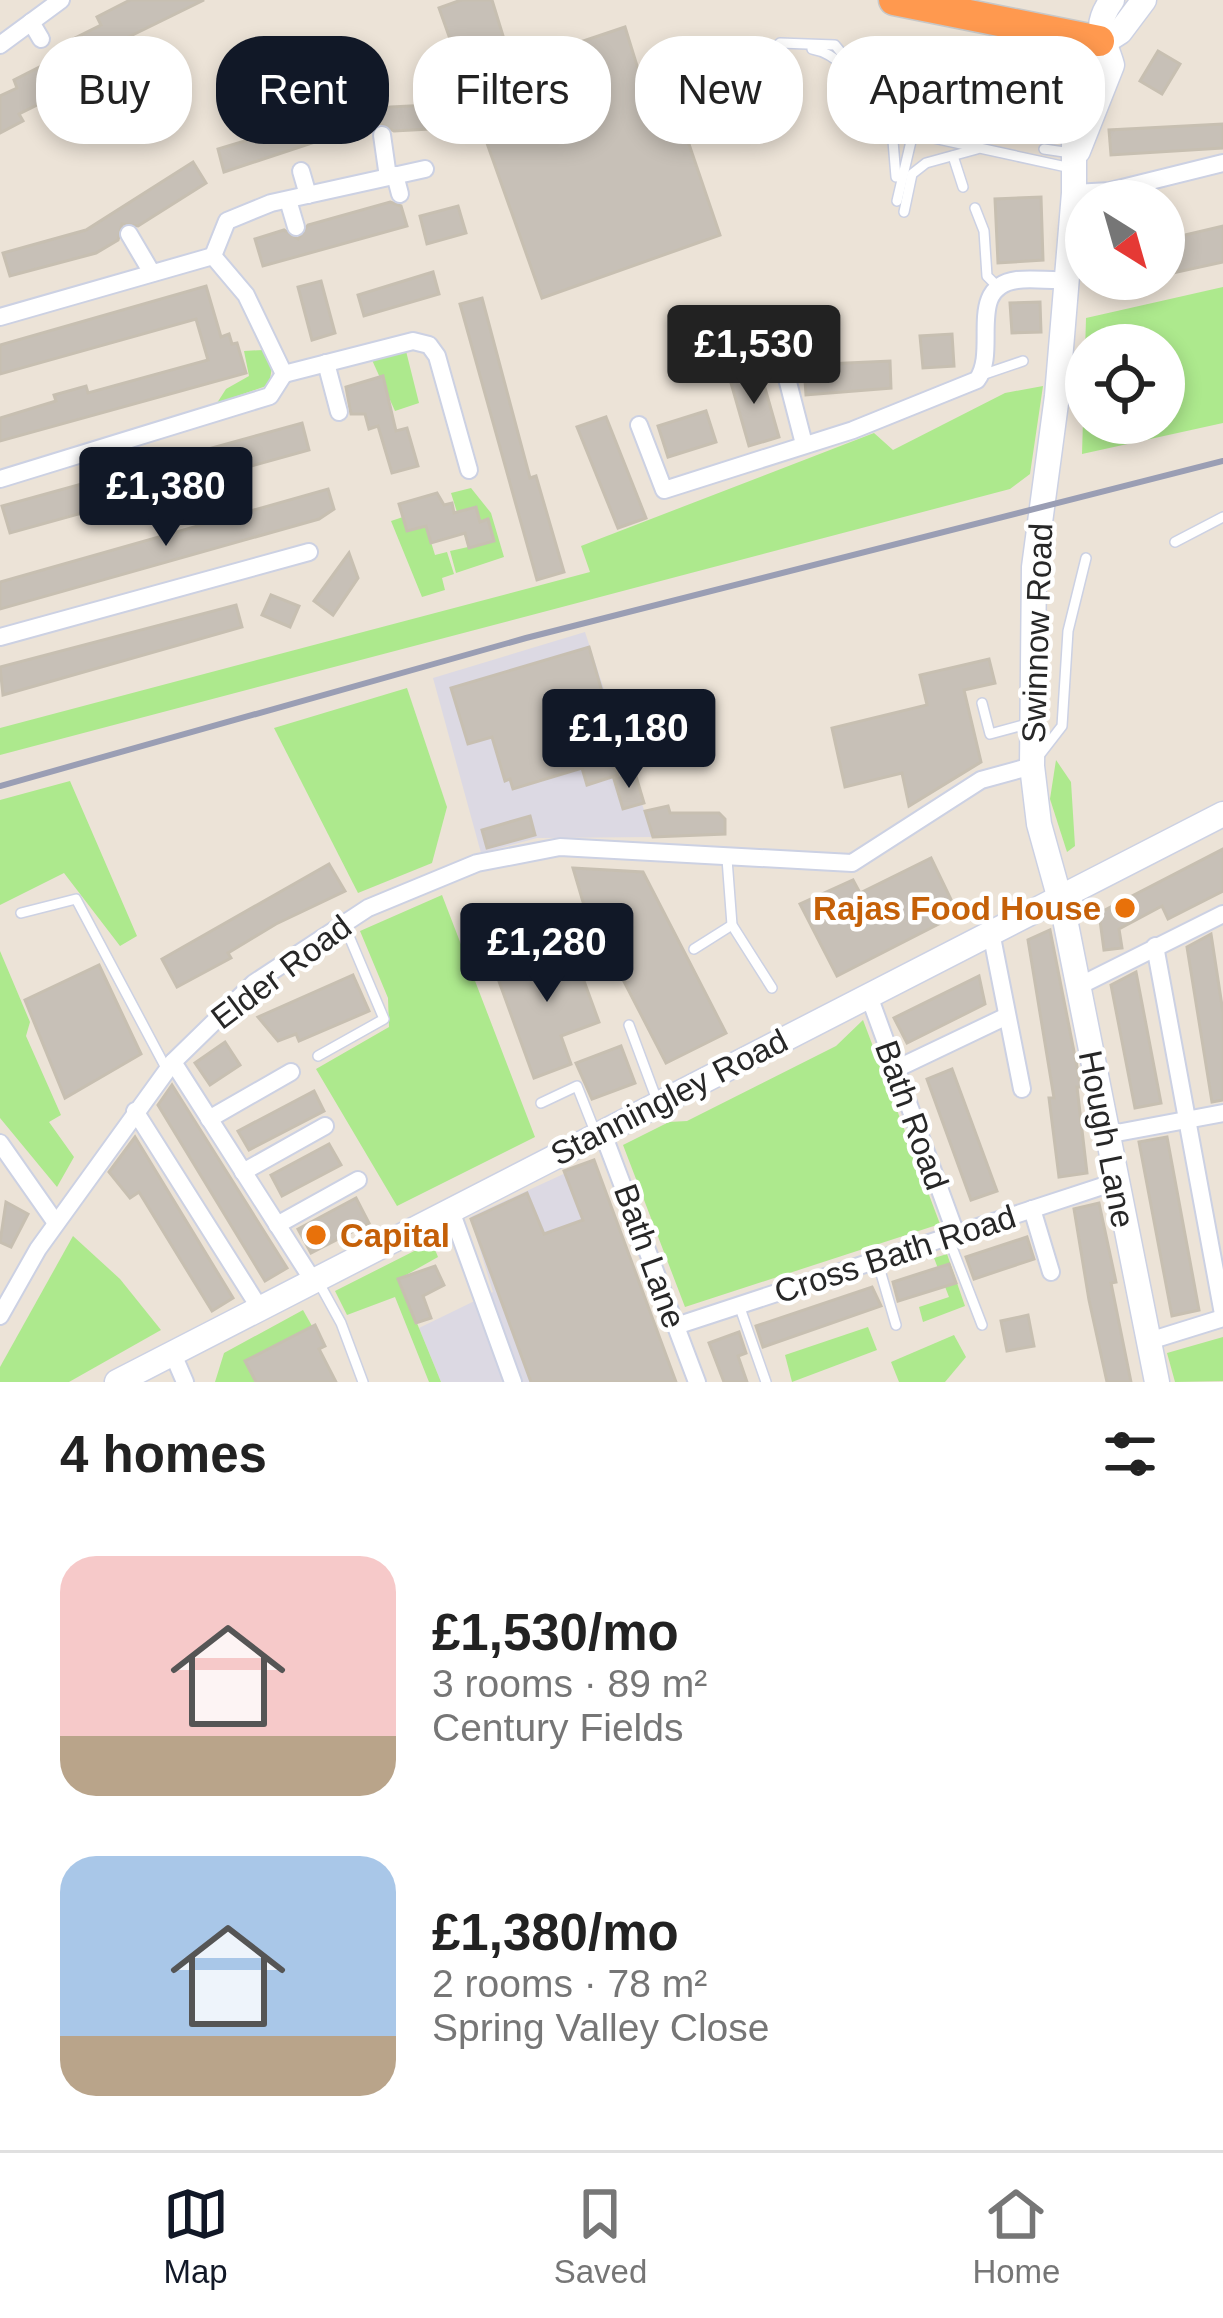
<!DOCTYPE html>
<html lang="en">
<head>
<meta charset="utf-8">
<style>
  :root { --surface:#fff; --page:#f6f6f6; --text:#222; --muted:#767676; --line:#e0e0e0; --accent:#111827 }
  body { margin:0; font-family:Helvetica,sans-serif; background:var(--page); color:var(--text); height:100vh; display:flex; flex-direction:column; font-size:45px; white-space:nowrap }
  * { box-sizing:border-box; margin:0 }
  p { font-size:39px; color:var(--muted) }
  .icon { flex:none; width:66px; height:66px; fill:none; stroke:currentColor; stroke-width:2; stroke-linecap:round; stroke-linejoin:round }
  .map { position:relative; height:1382px; overflow:hidden }
  .drawer { display:flex; flex-direction:column; background:var(--surface); flex:1 }
  .drawer>* { flex:none }
  .banner { position:absolute; left:36px; top:36px; width:1152px; height:108px; display:flex; gap:24px }
  .needle { width:78px; rotate:143deg }
  .tools { position:absolute; left:1065px; top:180px; display:grid; gap:24px }
  .tools a { display:grid; place-items:center; width:120px; height:120px; border-radius:50%; background:var(--surface); box-shadow:0 6px 18px #0003; font-size:60px }
  .price { position:absolute; translate:-50% -102px; padding:0 27px; border-radius:12px; background:var(--accent); color:#fff; font-size:39px; line-height:78px; filter:drop-shadow(0 3px 6px #0008) }
  .price::after { content:''; position:absolute; left:50%; top:72px; width:36px; height:27px; margin-left:-18px; background:inherit; clip-path:polygon(0 0,100% 0,50% 100%) }
  .price.current { background:#222; color:#fff }
  ul { padding:0; list-style:none }
  li { display:flex; align-items:center; gap:36px; height:300px; padding:0 60px }
  li span { display:grid; place-items:center; flex:none; width:336px; height:240px; border-radius:36px; color:#555 }
  li>.icon { margin-inline-start:auto }
  span .icon { width:144px; height:144px; fill:#fffc; stroke-width:1 }
  li b { font-size:51px }
  h2 { display:flex; justify-content:space-between; align-items:center; height:144px; padding:0 60px; font-size:51px }
  .pill { padding:0 42px; border-radius:48px; background:var(--surface); box-shadow:0 6px 18px #0003; font-size:42px; line-height:108px }
  .pill.current { background:var(--accent); color:#fff }
  .menu { display:flex; justify-content:space-around; align-items:center; height:168px; border-top:3px solid var(--line); background:var(--surface); font-size:33px; color:var(--muted) }
  .menu a { display:grid; justify-items:center; gap:6px }
  .menu .current { color:var(--accent) }
  .map>svg:first-child { display:block }
  .industrial { fill:#dcd9e3 }
  .green { fill:#ade98d; fill-rule:evenodd }
  .building { fill:#c7c0b7; stroke:#c7bfb1; stroke-width:3 }
  .lines { fill:none; stroke-linecap:round; stroke-linejoin:round }
  .lane-casing { stroke:#ccd1e3; stroke-width:12 }
  .street-casing { stroke:#ccd1e3; stroke-width:20 }
  .secondary-casing { stroke:#ccd1e3; stroke-width:27 }
  .highway-casing { stroke:#c7c7c7; stroke-width:33 }
  .lane { stroke:#fff; stroke-width:9 }
  .street { stroke:#fff; stroke-width:16 }
  .secondary { stroke:#fff; stroke-width:24 }
  .highway { stroke:#ff994f; stroke-width:30 }
  .rail { stroke:#9a9eb4; stroke-width:6 }
  .food-dot { fill:#e8710a; stroke:#fff; stroke-width:4.5 }
  .labels { text-anchor:middle; dominant-baseline:central; stroke-width:9; stroke-linejoin:round; paint-order:stroke }
  .street-label { font-size:33px; fill:#272727; stroke:#fff }
  .food-label { font-size:33px; font-weight:bold; fill:#c56008; stroke:#fff; text-anchor:end }
</style>
</head>
<body>
<div class="map">
<svg width="1223" height="1382" viewBox="0 0 1223 1382">
  <rect width="100%" height="100%" fill="#ece3d7"/>
  <g class="industrial">
    <path d="M 585,632 L 653,837 L 537,838 L 481,853 L 433,678 Z"/>
    <path d="M 594,1160 L 676,1382 L 441,1382 L 419,1328 L 493,1292 L 470,1217 Z"/>
  </g>
  <g class="green">
    <path d="M 1223,287 L 1223,423 L 1082,454 L 1086,318 ZM 1086,345 L 1164,345 L 1164,423 L 1086,423 Z"/>
    <path d="M 263,350 L 272,367 L 269,385 L 217,403 L 226,389 L 249,376 L 244,351 Z"/>
    <path d="M 406,351 L 419,403 L 395,411 L 372,360 Z"/>
    <path d="M 1043,386 L 1030,474 L 1010,489 L 0,755 L 0,728 L 590,572 L 581,546 L 874,433 L 893,450 L 1005,393 Z"/>
    <path d="M 471,488 L 491,513 L 504,557 L 456,573 L 450,551 L 468,547 L 451,493 Z"/>
    <path d="M 403,517 L 407,531 L 426,526 L 435,555 L 447,552 L 454,574 L 442,578 L 445,590 L 422,597 L 391,521 Z"/>
    <path d="M 407,688 L 447,807 L 432,863 L 358,893 L 274,728 Z"/>
    <path d="M 1056,760 L 1071,782 L 1075,846 L 1067,852 L 1050,799 Z"/>
    <path d="M 70,781 L 137,936 L 120,946 L 64,873 L 0,905 L 0,800 Z"/>
    <path d="M 442,895 L 535,1137 L 397,1206 L 316,1069 L 389,1027 L 388,998 L 360,931 Z"/>
    <path d="M 0,951 L 30,1022 L 26,1036 L 61,1115 L 49,1122 L 74,1157 L 57,1187 L 0,1118 Z"/>
    <path d="M 863,1020 L 940,1224 L 685,1307 L 623,1145 L 669,1122 L 687,1121 L 836,1046 Z"/>
    <path d="M 73,1236 L 120,1279 L 161,1330 L 69,1382 L 0,1382 L 0,1367 Z"/>
    <path d="M 432,1242 L 438,1257 L 399,1279 L 441,1382 L 429,1382 L 395,1297 L 347,1315 L 335,1291 Z"/>
    <path d="M 947,1254 L 965,1306 L 923,1322 L 919,1307 L 949,1297 L 934,1258 Z"/>
    <path d="M 303,1310 L 312,1326 L 245,1361 L 256,1382 L 215,1382 L 224,1353 Z"/>
    <path d="M 868,1327 L 877,1350 L 792,1382 L 785,1355 Z"/>
    <path d="M 954,1335 L 966,1357 L 945,1382 L 899,1382 L 891,1362 Z"/>
    <path d="M 1223,1337 L 1223,1381 L 1175,1382 L 1167,1353 Z"/>
  </g>
  <g class="building">
    <path d="M 130,0 L 204,0 L 102,50 L 106,59 L 60,82 L 65,91 L 19,114 L 23,121 L 0,133 L 0,96 L 17,88 L 14,80 L 59,57 L 55,48 L 101,25 L 97,17 Z"/>
    <path d="M 461,0 L 492,0 L 512,65 L 625,27 L 638,69 L 660,59 L 720,235 L 542,298 L 439,8 Z"/>
    <path d="M 1158,51 L 1180,64 L 1162,94 L 1140,81 Z"/>
    <path d="M 944,56 L 1043,72 L 1039,108 L 1013,109 L 1002,85 L 941,77 Z"/>
    <path d="M 940,95 L 993,102 L 995,111 L 939,105 Z"/>
    <path d="M 428,105 L 429,129 L 394,131 L 379,123 L 370,132 L 339,134 L 224,172 L 218,149 L 352,109 Z"/>
    <path d="M 1223,124 L 1223,148 L 1111,155 L 1109,130 Z"/>
    <path d="M 193,162 L 206,183 L 138,226 L 122,224 L 118,240 L 96,253 L 10,276 L 3,253 L 86,230 Z"/>
    <path d="M 1041,197 L 1043,260 L 998,263 L 995,199 Z"/>
    <path d="M 390,202 L 401,206 L 407,226 L 263,266 L 255,239 L 284,230 L 298,239 L 308,225 Z"/>
    <path d="M 458,206 L 466,233 L 427,244 L 420,216 Z"/>
    <path d="M 1223,226 L 1223,262 L 1164,275 L 1164,240 Z"/>
    <path d="M 433,272 L 439,294 L 364,316 L 358,295 Z"/>
    <path d="M 321,281 L 335,333 L 312,340 L 298,287 Z"/>
    <path d="M 206,286 L 221,337 L 229,334 L 232,344 L 237,343 L 246,373 L 0,441 L 0,418 L 56,401 L 54,395 L 86,386 L 88,393 L 208,360 L 196,319 L 0,374 L 0,345 Z"/>
    <path d="M 482,298 L 530,478 L 536,476 L 564,572 L 537,580 L 460,304 Z"/>
    <path d="M 1040,302 L 1041,332 L 1012,333 L 1010,303 Z"/>
    <path d="M 952,334 L 954,366 L 923,368 L 920,336 Z"/>
    <path d="M 890,361 L 891,388 L 806,395 L 804,365 Z"/>
    <path d="M 759,367 L 779,437 L 749,446 L 729,376 Z"/>
    <path d="M 383,376 L 396,431 L 407,428 L 418,466 L 392,473 L 378,426 L 369,429 L 365,414 L 351,414 L 346,387 Z"/>
    <path d="M 706,411 L 716,442 L 668,457 L 658,426 Z"/>
    <path d="M 606,417 L 646,518 L 618,528 L 577,427 Z"/>
    <path d="M 302,423 L 309,450 L 10,533 L 2,506 Z"/>
    <path d="M 328,489 L 334,509 L 319,519 L 0,609 L 0,582 Z"/>
    <path d="M 437,493 L 444,505 L 452,503 L 454,513 L 476,507 L 480,522 L 488,519 L 494,541 L 469,548 L 465,533 L 431,543 L 426,526 L 407,531 L 399,504 Z"/>
    <path d="M 349,553 L 358,578 L 333,615 L 314,601 Z"/>
    <path d="M 271,595 L 299,606 L 290,627 L 262,615 Z"/>
    <path d="M 236,605 L 242,627 L 3,695 L 0,667 Z"/>
    <path d="M 589,647 L 618,746 L 610,749 L 618,775 L 587,785 L 582,768 L 513,789 L 510,779 L 505,781 L 492,737 L 468,744 L 451,688 Z"/>
    <path d="M 989,659 L 995,683 L 964,690 L 981,762 L 909,806 L 902,773 L 845,787 L 832,728 L 927,705 L 920,675 Z"/>
    <path d="M 635,773 L 644,803 L 623,809 L 614,779 Z"/>
    <path d="M 668,806 L 670,813 L 719,813 L 725,819 L 725,834 L 653,837 L 645,811 Z"/>
    <path d="M 530,816 L 535,835 L 487,848 L 482,830 Z"/>
    <path d="M 1223,849 L 1223,891 L 1168,919 L 1162,906 L 1119,929 L 1122,948 L 1104,950 L 1099,913 Z"/>
    <path d="M 931,858 L 958,914 L 837,976 L 800,904 L 853,880 L 860,893 Z"/>
    <path d="M 329,864 L 345,891 L 276,924 L 228,953 L 231,958 L 177,987 L 162,959 Z"/>
    <path d="M 573,868 L 643,872 L 726,1033 L 666,1063 L 583,902 Z"/>
    <path d="M 1050,930 L 1081,1087 L 1077,1087 L 1087,1173 L 1059,1177 L 1049,1098 L 1054,1098 L 1028,940 Z"/>
    <path d="M 1211,934 L 1223,1012 L 1223,1100 L 1212,1102 L 1187,947 Z"/>
    <path d="M 569,940 L 599,1022 L 561,1036 L 571,1064 L 534,1078 L 496,973 Z"/>
    <path d="M 99,965 L 141,1054 L 65,1098 L 25,1000 Z"/>
    <path d="M 1136,972 L 1161,1103 L 1135,1108 L 1111,985 Z"/>
    <path d="M 353,975 L 369,1011 L 299,1041 L 296,1034 L 278,1041 L 258,1017 Z"/>
    <path d="M 979,976 L 985,1004 L 907,1043 L 894,1018 Z"/>
    <path d="M 225,1042 L 240,1065 L 210,1085 L 195,1063 Z"/>
    <path d="M 621,1046 L 635,1083 L 592,1099 L 576,1063 Z"/>
    <path d="M 952,1069 L 997,1191 L 971,1200 L 927,1079 Z"/>
    <path d="M 172,1085 L 287,1268 L 265,1281 L 158,1105 Z"/>
    <path d="M 314,1091 L 324,1111 L 249,1150 L 238,1131 Z"/>
    <path d="M 135,1137 L 233,1298 L 212,1311 L 139,1192 L 130,1198 L 109,1172 Z"/>
    <path d="M 1167,1137 L 1199,1310 L 1172,1316 L 1139,1142 Z"/>
    <path d="M 329,1144 L 341,1165 L 282,1196 L 271,1175 Z"/>
    <path d="M 594,1160 L 676,1382 L 531,1382 L 471,1219 L 527,1193 L 544,1234 L 583,1220 L 564,1171 Z"/>
    <path d="M 356,1198 L 369,1223 L 311,1253 L 298,1229 Z"/>
    <path d="M 6,1202 L 28,1214 L 11,1247 L 0,1242 Z"/>
    <path d="M 1099,1203 L 1116,1282 L 1111,1283 L 1131,1382 L 1107,1382 L 1089,1300 L 1074,1209 Z"/>
    <path d="M 1027,1237 L 1034,1259 L 974,1279 L 966,1257 Z"/>
    <path d="M 949,1264 L 956,1283 L 898,1301 L 893,1282 Z"/>
    <path d="M 435,1266 L 444,1285 L 423,1296 L 431,1318 L 416,1323 L 398,1279 Z"/>
    <path d="M 872,1287 L 881,1306 L 763,1347 L 756,1326 Z"/>
    <path d="M 1028,1315 L 1034,1346 L 1007,1351 L 1001,1321 Z"/>
    <path d="M 315,1325 L 325,1346 L 319,1349 L 336,1382 L 256,1382 L 245,1361 Z"/>
    <path d="M 739,1332 L 746,1353 L 738,1356 L 747,1382 L 724,1382 L 709,1343 Z"/>
  </g>
  <g class="lines">
    <defs>
      <g id="lane">
        <path d="M 812,49 C 849,55 868,101 892,129 L 1071,168"/>
        <path d="M 753,69 L 780,43 L 835,45 L 897,121 L 949,133 L 1074,133"/>
        <path d="M 875,99 L 898,81 L 1000,94 L 1009,134"/>
        <path d="M 892,129 L 896,177"/>
        <path d="M 1044,149 L 1071,153"/>
        <path d="M 953,156 L 963,187"/>
        <path d="M 897,201 L 912,137"/>
        <path d="M 975,208 L 984,231 L 987,276 L 998,287"/>
        <path d="M 904,212 L 912,174 L 926,163 L 977,149"/>
        <path d="M 982,375 L 1023,361"/>
        <path d="M 1175,542 L 1223,517"/>
        <path d="M 982,703 L 990,734 L 1027,724"/>
        <path d="M 1038,757 L 1062,726 L 1068,631 L 1086,558"/>
        <path d="M 727,859 L 732,925 L 772,988"/>
        <path d="M 21,913 L 76,899 L 167,1070"/>
        <path d="M 694,949 L 732,925"/>
        <path d="M 629,1025 L 658,1103"/>
        <path d="M 318,1056 L 384,1019 L 343,922"/>
        <path d="M 541,1103 L 577,1086 L 596,1134"/>
        <path d="M 948,1237 L 982,1325"/>
        <path d="M 877,1260 L 896,1325"/>
        <path d="M 319,1283 L 341,1323 L 363,1382"/>
        <path d="M 739,1305 L 766,1382"/>
      </g>
      <g id="street">
        <path d="M 31,22 L 41,39"/>
        <path d="M 0,45 L 61,0"/>
        <path d="M 382,135 L 388,177"/>
        <path d="M 301,171 L 308,195"/>
        <path d="M 395,175 L 400,194"/>
        <path d="M 1074,193 L 1110,191 L 1223,163"/>
        <path d="M 288,200 L 296,227"/>
        <path d="M 129,234 L 152,273"/>
        <path d="M 213,256 L 227,221 L 271,203 L 425,169"/>
        <path d="M 0,317 L 213,256 L 246,295 L 284,374"/>
        <path d="M 782,359 L 804,444"/>
        <path d="M 326,363 L 339,412"/>
        <path d="M 284,374 L 413,341 L 429,345 L 437,356 L 469,470"/>
        <path d="M 639,425 L 664,490 L 853,430 L 977,380 C 999,351 965,287 1017,280 C 1033,278 1050,281 1066,280"/>
        <path d="M 0,479 L 270,396 L 284,374"/>
        <path d="M 0,637 L 309,552"/>
        <path d="M 991,932 L 1022,1089"/>
        <path d="M 1155,946 L 1223,1314"/>
        <path d="M 1079,986 L 1223,914"/>
        <path d="M 869,996 L 956,1234"/>
        <path d="M 173,1062 L 312,1279"/>
        <path d="M 896,1069 L 1007,1016"/>
        <path d="M 135,1111 L 259,1307"/>
        <path d="M 209,1119 L 291,1072"/>
        <path d="M 602,1131 L 697,1382"/>
        <path d="M 1106,1135 L 1223,1113"/>
        <path d="M 0,1143 L 56,1223"/>
        <path d="M 243,1172 L 325,1126"/>
        <path d="M 450,1208 L 513,1382"/>
        <path d="M 1032,1209 L 1051,1272"/>
        <path d="M 277,1225 L 358,1180"/>
        <path d="M 0,1316 L 38,1249 L 173,1062 L 254,983 L 368,908 L 477,863 L 560,847 L 852,863 L 981,780 L 1032,766"/>
        <path d="M 676,1326 L 1115,1182"/>
        <path d="M 1146,1342 L 1223,1318"/>
        <path d="M 172,1352 L 185,1382"/>
      </g>
      <g id="secondary">
        <path d="M 1144,0 L 1120,32 L 1084,55 L 1074,82 L 1074,193 L 1057,396 L 1034,567 L 1032,766 L 1039,824 L 1064,914 L 1157,1382"/>
        <path d="M 1078,151 L 1112,65 C 1104,37 1092,28 1112,0"/>
        <path d="M 117,1382 L 1223,814"/>
      </g>
      <path id="highway" d="M 894,0 L 1099,41"/>
    </defs>
    <use href="#lane" class="lane-casing"/>
    <use href="#street" class="street-casing"/>
    <use href="#secondary" class="secondary-casing"/>
    <use href="#highway" class="highway-casing"/>
    <use href="#lane" class="lane"/>
    <use href="#street" class="street"/>
    <use href="#secondary" class="secondary"/>
    <use href="#highway" class="highway"/>
    <path class="rail" d="M 0,786 L 526,638 L 1223,461"/>
  </g>
  <g class="food-dot">
    <circle cx="1125" cy="908" r="12"/>
    <circle cx="316" cy="1235" r="12"/>
  </g>
  <g class="labels">
    <g class="street-label">
      <text transform="translate(1037 633) rotate(-88)">Swinnow Road</text>
      <text transform="translate(281 972) rotate(-37)">Elder Road</text>
      <text transform="translate(669 1097) rotate(-27)">Stanningley Road</text>
      <text transform="translate(912 1115) rotate(70)">Bath Road</text>
      <text transform="translate(1107 1139) rotate(79)">Hough Lane</text>
      <text transform="translate(895 1254) rotate(-18)">Cross Bath Road</text>
      <text transform="translate(650 1256) rotate(70)">Bath Lane</text>
    </g>
    <g class="food-label">
      <text x="1101" y="908">Rajas Food House</text>
      <text x="340" y="1235" text-anchor="start">Capital</text>
    </g>
  </g>
</svg>
<div class="tools">
<a><svg class="needle" viewBox="-14 -14 28 28"><path d="M0-13l5 13h-10z" fill="#e53935"/><path d="M0 13l5-13h-10z" fill="#767676"/></svg></a>
<a><svg class="icon" aria-label="locate" viewBox="0 0 24 24"><circle cx="12" cy="12" r="6"/><path d="M12 2v4M12 18v4M2 12h4M18 12h4"/></svg></a>
</div>
<b class="price current" style="left:754px;top:407px">£1,530</b>
<b class="price" style="left:166px;top:549px">£1,380</b>
<b class="price" style="left:629px;top:791px">£1,180</b>
<b class="price" style="left:547px;top:1005px">£1,280</b>
<div class="banner">
<a class="pill">Buy</a>
<a class="pill current">Rent</a>
<a class="pill">Filters</a>
<a class="pill">New</a>
<a class="pill">Apartment</a>
</div>
</div>
<section class="drawer">
<h2>4 homes<svg class="icon" aria-label="filters" viewBox="0 0 24 24"><path d="M4 7h16M4 17h16"/><circle cx="9" cy="7" r="2"/><circle cx="15" cy="17" r="2"/></svg></h2>
<ul>
<li><span style="background:linear-gradient(#f6c9c9 75%,#b9a48a 0)"><svg class="icon" aria-label="home" viewBox="0 0 24 24"><path d="M3 11l9-7 9 7M6 9v11h12V9"/></svg></span><div><b>£1,530/mo</b><p>3 rooms · 89 m²</p><p>Century Fields</p></div></li>
<li><span style="background:linear-gradient(#a9c7e8 75%,#b9a48a 0)"><svg class="icon" aria-label="home" viewBox="0 0 24 24"><path d="M3 11l9-7 9 7M6 9v11h12V9"/></svg></span><div><b>£1,380/mo</b><p>2 rooms · 78 m²</p><p>Spring Valley Close</p></div></li>
</ul>
</section>
<nav class="menu">
<a class="current"><svg class="icon" aria-label="map" viewBox="0 0 24 24"><path d="M3 6l6-2 6 2 6-2v14l-6 2-6-2-6 2zM9 4v14M15 6v14"/></svg>Map</a>
<a><svg class="icon" aria-label="saved" viewBox="0 0 24 24"><path d="M7 4h10v16l-5-4-5 4z"/></svg>Saved</a>
<a><svg class="icon" aria-label="home" viewBox="0 0 24 24"><path d="M3 11l9-7 9 7M6 9v11h12V9"/></svg>Home</a>
</nav>
</body>
</html>
